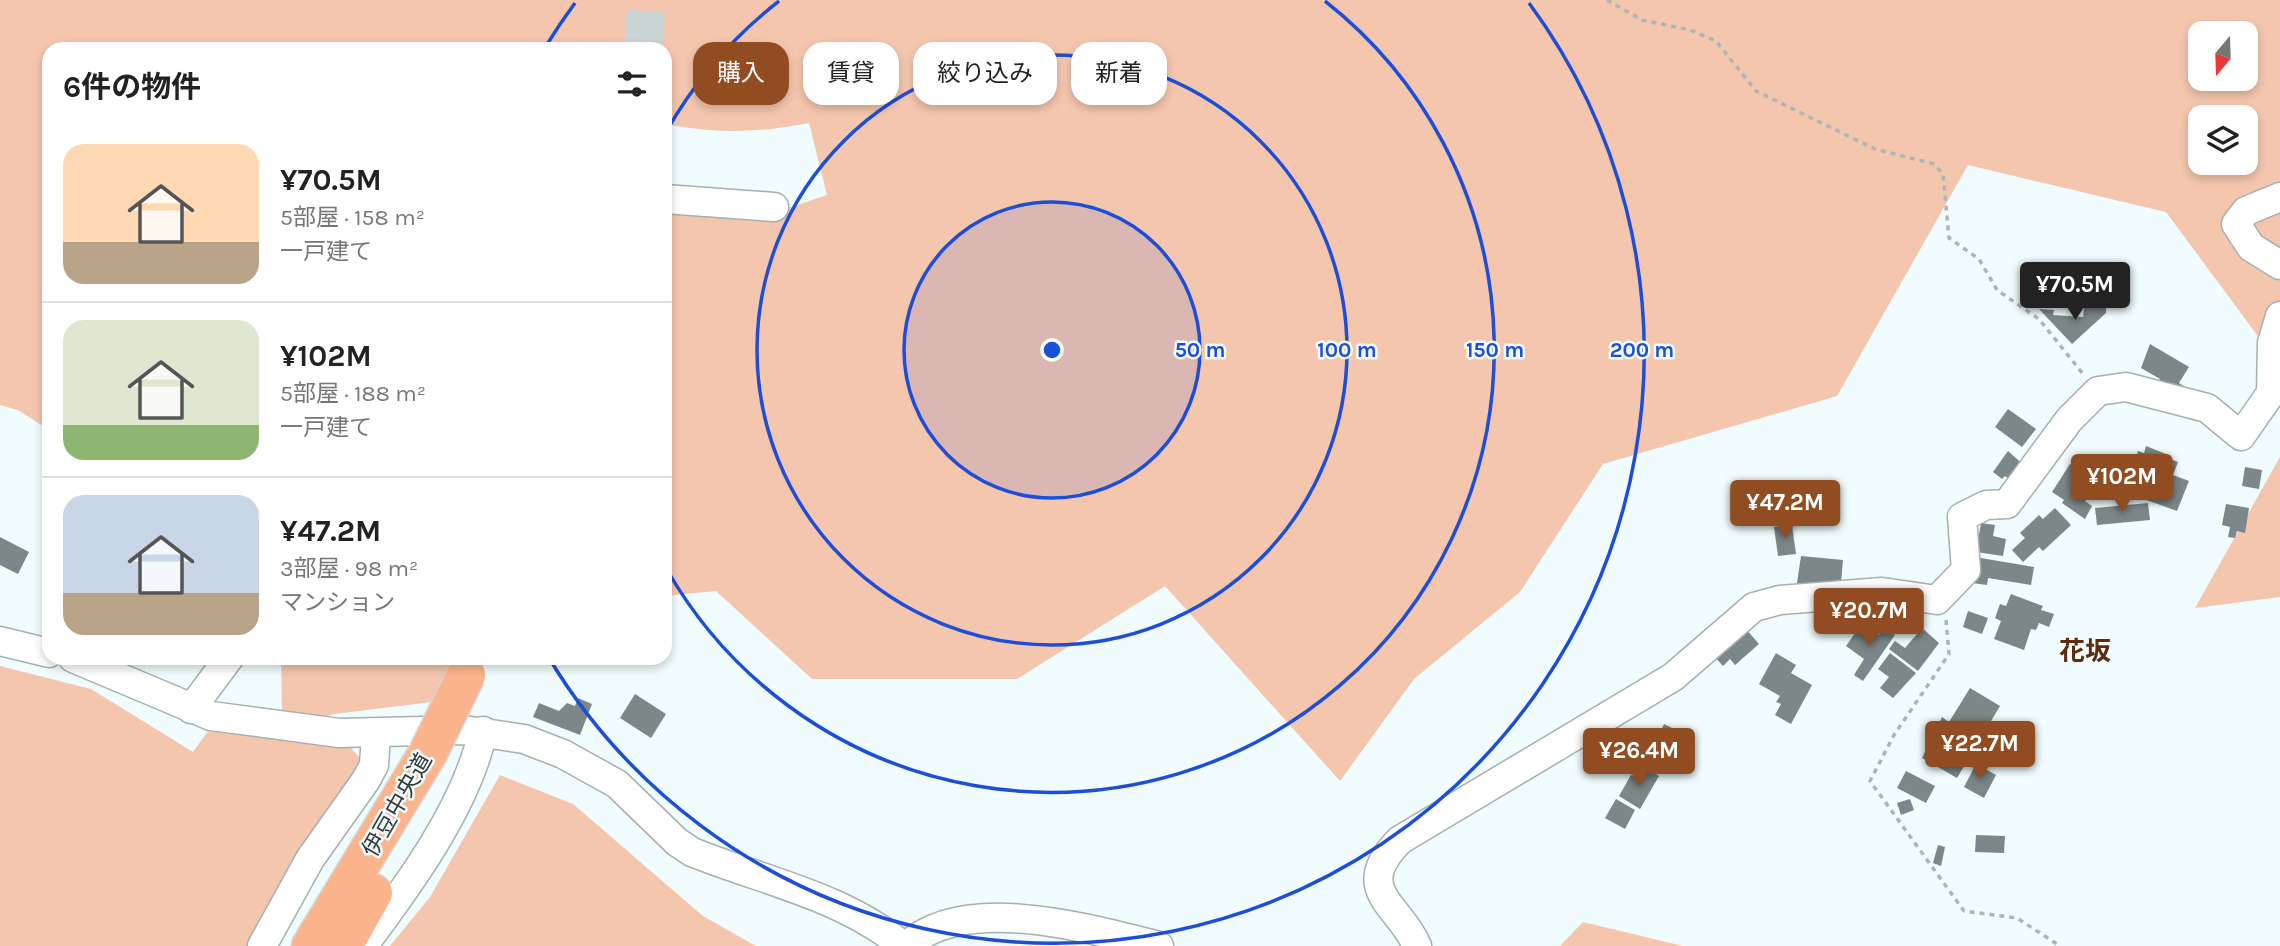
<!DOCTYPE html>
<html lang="ja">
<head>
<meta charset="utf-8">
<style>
  :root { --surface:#fff; --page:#f6f6f6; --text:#222; --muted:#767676; --line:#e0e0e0; --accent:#914c22 }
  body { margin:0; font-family:Karla,"Noto Sans JP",sans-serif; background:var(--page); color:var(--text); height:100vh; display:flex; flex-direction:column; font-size:26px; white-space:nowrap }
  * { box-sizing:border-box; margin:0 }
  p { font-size:23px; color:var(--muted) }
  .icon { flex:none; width:38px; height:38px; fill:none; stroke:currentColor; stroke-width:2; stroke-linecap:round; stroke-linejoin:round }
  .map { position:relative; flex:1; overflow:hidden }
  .side { position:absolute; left:42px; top:42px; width:630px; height:623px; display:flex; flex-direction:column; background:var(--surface); border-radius:21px; box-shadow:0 4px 10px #0003 }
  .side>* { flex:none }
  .top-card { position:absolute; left:693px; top:42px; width:665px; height:63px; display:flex; gap:14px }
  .needle { width:46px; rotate:199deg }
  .tools { position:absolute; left:2188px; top:21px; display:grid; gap:14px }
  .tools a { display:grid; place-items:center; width:70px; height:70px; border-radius:14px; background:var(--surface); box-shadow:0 4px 10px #0003; font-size:35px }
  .price { position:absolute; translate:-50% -60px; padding:0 16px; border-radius:7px; background:var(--accent); color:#fff; font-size:23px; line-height:46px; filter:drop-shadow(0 2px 4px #0008) }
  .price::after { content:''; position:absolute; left:50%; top:42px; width:21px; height:16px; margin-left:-10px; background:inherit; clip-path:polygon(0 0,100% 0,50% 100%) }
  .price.selected { background:#222; color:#fff }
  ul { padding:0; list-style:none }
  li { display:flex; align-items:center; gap:21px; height:175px; padding:0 21px }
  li+li { border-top:2px solid var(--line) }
  li span { display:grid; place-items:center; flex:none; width:196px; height:140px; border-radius:21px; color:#555 }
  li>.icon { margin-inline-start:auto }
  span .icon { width:84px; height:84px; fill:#fffc; stroke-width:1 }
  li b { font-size:30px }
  h2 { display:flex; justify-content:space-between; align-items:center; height:84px; padding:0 21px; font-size:30px }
  .chip { padding:0 24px; border-radius:21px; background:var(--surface); box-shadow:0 4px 10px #0003; font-size:24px; line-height:63px }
  .chip.selected { background:var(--accent); color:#fff }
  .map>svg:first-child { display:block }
  .green { fill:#f4c6ae; fill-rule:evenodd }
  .building { fill:#7c8788 }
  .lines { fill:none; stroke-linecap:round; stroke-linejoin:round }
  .highway-tunnel { stroke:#cbd5d6; stroke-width:38; stroke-dasharray:38 19; stroke-linecap:butt }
  .minor-casing { stroke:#a4b0b1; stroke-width:31 }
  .highway-casing { stroke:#d7d7d8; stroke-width:41 }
  .path { stroke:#adb6b7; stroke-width:3.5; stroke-dasharray:5 5; stroke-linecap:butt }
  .minor { stroke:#fff; stroke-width:28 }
  .highway { stroke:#fcb48d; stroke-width:38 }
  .highway-bridge-casing { stroke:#d7d7d8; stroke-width:41; stroke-linecap:butt }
  .highway-bridge { stroke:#fcb48d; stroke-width:38 }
  .ring { fill:none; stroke:#1d4ed8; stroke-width:3.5 }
  .labels { text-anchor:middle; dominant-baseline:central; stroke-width:5; stroke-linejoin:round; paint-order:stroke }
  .street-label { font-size:23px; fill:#35393a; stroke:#f0fcfd }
  .quarter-label { font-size:26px; font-weight:bold; fill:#5c2d10; stroke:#f0fcfd }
  .centre { fill:#1d4ed8; stroke:#f0fcfd; stroke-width:3.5 }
  .ring-label { font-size:21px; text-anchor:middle; font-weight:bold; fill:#1d4ed8; stroke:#f0fcfd; stroke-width:5; stroke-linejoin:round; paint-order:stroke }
</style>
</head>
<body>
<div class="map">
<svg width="2280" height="946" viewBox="0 0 2280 946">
  <rect width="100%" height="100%" fill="#f0fcfd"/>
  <g class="green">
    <path d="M 0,0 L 2280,0 L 2280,366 L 2166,212 L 1968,165 L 1837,396 L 1603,464 L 1520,592 L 1414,679 L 1340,781 L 1165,586 L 1017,679 L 812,679 L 716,591 L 665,596 L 665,210 L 777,212 L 827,195 L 809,123 C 757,133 718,134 665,124 L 665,49 L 49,49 L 49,430 L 18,410 L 0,405 ZM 2200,33 L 2245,33 L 2245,79 L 2200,79 ZM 2200,117 L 2245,117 L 2245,163 L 2200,163 Z"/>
    <path d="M 2280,457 L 2280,597 L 2195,608 Z"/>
    <path d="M 281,658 L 453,658 L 432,702 L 334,714 L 314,720 L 282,714 Z"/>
    <path d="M 0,666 L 91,689 L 193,752 L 208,731 L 351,748 L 360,758 L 352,780 L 251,946 L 0,946 Z"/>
    <path d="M 500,775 L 573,804 L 703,916 L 756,946 L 390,946 L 430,897 Z"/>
    <path d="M 1583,922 L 1683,946 L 1560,946 Z"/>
  </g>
  <g class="building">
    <path d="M 2084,308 L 2106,308 L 2106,313 L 2072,344 L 2039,309 L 2054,310 L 2053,315 L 2083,317 Z"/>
    <path d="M 2150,344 L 2189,367 L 2179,383 L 2185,387 L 2181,394 L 2157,384 L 2160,379 L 2141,368 Z"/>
    <path d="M 2008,409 L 2036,429 L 2022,447 L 1995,427 Z"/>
    <path d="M 2146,446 L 2171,456 L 2170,459 L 2178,462 L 2173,475 L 2189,481 L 2177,511 L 2127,493 L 2138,465 L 2133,464 L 2138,451 L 2144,453 Z"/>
    <path d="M 2008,451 L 2026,467 L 2012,482 L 2005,476 L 2002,479 L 1993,472 Z"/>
    <path d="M 2070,464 L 2089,477 L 2093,471 L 2101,476 L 2095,485 L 2098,488 L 2090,500 L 2087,498 L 2085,501 L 2092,506 L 2085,519 L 2062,503 L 2064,500 L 2052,492 Z"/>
    <path d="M 2245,467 L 2262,470 L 2259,489 L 2242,486 Z"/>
    <path d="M 2148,503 L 2150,520 L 2097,525 L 2095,508 Z"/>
    <path d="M 2226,504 L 2249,508 L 2245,533 L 2237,531 L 2235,538 L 2228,537 L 2230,527 L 2222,525 Z"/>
    <path d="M 2055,508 L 2071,525 L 2043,551 L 2039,547 L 2023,562 L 2012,550 L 2025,538 L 2020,533 L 2039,515 L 2043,519 Z"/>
    <path d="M 1981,523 L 1995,525 L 1993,536 L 2006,539 L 2003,556 L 1976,552 Z"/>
    <path d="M 1792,525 L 1796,554 L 1778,556 L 1774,527 Z"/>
    <path d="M 0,537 L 29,552 L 18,574 L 0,565 Z"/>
    <path d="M 1801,556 L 1843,560 L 1841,583 L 1826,581 L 1826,586 L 1797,583 Z"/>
    <path d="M 1975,557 L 2034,567 L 2031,585 L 1988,578 L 1987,585 L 1972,583 Z"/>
    <path d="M 2011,594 L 2043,606 L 2041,610 L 2054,614 L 2049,627 L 2039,623 L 2036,630 L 2031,629 L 2024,650 L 1994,639 L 2001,621 L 1995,618 L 2000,604 L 2006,606 Z"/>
    <path d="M 1968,611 L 1988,618 L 1982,634 L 1963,627 Z"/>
    <path d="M 1862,623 L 1879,635 L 1884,628 L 1895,635 L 1863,681 L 1854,675 L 1864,659 L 1846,646 Z"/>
    <path d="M 1745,628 L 1759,644 L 1735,665 L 1730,659 L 1723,666 L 1713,655 Z"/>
    <path d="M 1922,628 L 1939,643 L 1918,671 L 1889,649 L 1895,641 L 1905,648 Z"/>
    <path d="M 1776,653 L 1796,665 L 1791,673 L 1812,685 L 1791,724 L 1775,715 L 1781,704 L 1776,702 L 1780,696 L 1759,684 Z"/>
    <path d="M 1890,653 L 1916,673 L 1893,698 L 1880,688 L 1889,677 L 1878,669 Z"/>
    <path d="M 1970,688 L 2000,706 L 1957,778 L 1922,758 L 1942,717 L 1949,722 Z"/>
    <path d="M 635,694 L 666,714 L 651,738 L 620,718 Z"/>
    <path d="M 578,698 L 592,704 L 580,735 L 533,717 L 539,703 L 559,711 L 567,703 L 575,706 Z"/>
    <path d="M 1664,724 L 1682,733 L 1667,765 L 1649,756 Z"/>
    <path d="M 1995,727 L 2010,735 L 1999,756 L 1994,753 L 1989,763 L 1974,755 L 1986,733 L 1990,735 Z"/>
    <path d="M 1976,764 L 1996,775 L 1984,798 L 1964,787 Z"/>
    <path d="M 1647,769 L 1659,776 L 1640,809 L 1619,796 L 1631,775 L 1635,778 L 1638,773 L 1644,777 Z"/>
    <path d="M 1906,771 L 1935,786 L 1926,803 L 1897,788 Z"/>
    <path d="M 1616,799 L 1635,810 L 1625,829 L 1605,818 Z"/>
    <path d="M 1910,799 L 1914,810 L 1901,815 L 1897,803 Z"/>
    <path d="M 1976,835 L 2005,836 L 2004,853 L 1975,852 Z"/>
    <path d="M 1938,845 L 1945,847 L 1941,866 L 1933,863 Z"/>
  </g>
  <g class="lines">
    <path class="highway-tunnel" d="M 643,49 L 647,0"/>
    <defs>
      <g id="minor">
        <path d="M 2280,197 L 2246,211 L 2236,224 L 2251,247 L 2280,265"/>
        <path d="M 665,199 L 774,207"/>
        <path d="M 0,641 L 49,653"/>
        <path d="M 73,658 L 211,716 L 339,733 L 464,730 L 524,739 L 563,754 L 617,784 L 677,842 L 692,852 C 764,881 843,896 903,946"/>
        <path d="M 191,709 L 229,658"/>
        <path d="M 262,946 L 310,859 L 366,780 L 374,765 L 376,735"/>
        <path d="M 363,946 C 408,886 467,806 483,731"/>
        <path d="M 907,946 C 964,892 1091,929 1159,946"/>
        <path d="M 1417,946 C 1400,905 1350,890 1400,840 L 1673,677 L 1754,607 L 1780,600 L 1882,592 L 1937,600 L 1966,570 L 1962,517 L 1986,505 L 2007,504 L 2069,420 L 2098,391 L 2126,387 L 2207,408 L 2241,436 L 2271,393 L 2272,343 L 2280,316"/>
      </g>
      <g id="highway">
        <path d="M 311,946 L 428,753"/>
        <path d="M 343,946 L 373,893"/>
      </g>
    </defs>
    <use href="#minor" class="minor-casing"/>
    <use href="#highway" class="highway-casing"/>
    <g class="path">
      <path d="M 1607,0 L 1642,20 L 1690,30 L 1716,41 L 1756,91 L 1875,149 L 1934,164 L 1943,174 L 1949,238 L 1979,259 L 1997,290 L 2039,319 L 2083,374"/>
      <path d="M 1946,620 L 1949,654 L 1894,735 L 1870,781 L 1964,911 L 2017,918 L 2060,946"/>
    </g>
    <use href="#minor" class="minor"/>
    <use href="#highway" class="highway"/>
    <defs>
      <path id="highway-bridge" d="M 428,753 L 466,675"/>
    </defs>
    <use href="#highway-bridge" class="highway-bridge-casing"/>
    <use href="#highway-bridge" class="highway-bridge"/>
  </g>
  <circle cx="1052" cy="350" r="148" fill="#1d4ed8" fill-opacity=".12"/>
  <g class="ring">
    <circle cx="1052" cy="350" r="148"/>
    <circle cx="1052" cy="350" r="295"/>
    <path d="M666 132A443 443 0 0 1 779 1M1325 1A443 443 0 1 1 666 568"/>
    <path d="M546 46A590 590 0 0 1 575 3M1529 3A590 590 0 1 1 549 658"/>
  </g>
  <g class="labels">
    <g class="street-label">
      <text transform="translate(397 805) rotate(-60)">伊豆中央道</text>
    </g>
    <g class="quarter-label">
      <text x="2085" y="651">花坂</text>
    </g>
  </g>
  <circle cx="1052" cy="350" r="10" class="centre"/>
  <g class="ring-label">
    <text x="1200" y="357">50 m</text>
    <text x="1347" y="357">100 m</text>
    <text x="1495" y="357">150 m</text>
    <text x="1642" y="357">200 m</text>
  </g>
</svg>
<div class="tools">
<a><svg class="needle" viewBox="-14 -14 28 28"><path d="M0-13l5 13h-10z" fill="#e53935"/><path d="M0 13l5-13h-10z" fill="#767676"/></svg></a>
<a><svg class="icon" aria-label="layers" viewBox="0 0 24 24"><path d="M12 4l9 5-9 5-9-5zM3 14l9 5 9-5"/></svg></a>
</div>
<b class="price selected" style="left:2075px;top:322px">¥70.5M</b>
<b class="price" style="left:2122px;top:514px">¥102M</b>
<b class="price" style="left:1785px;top:540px">¥47.2M</b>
<b class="price" style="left:1869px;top:648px">¥20.7M</b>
<b class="price" style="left:1980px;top:781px">¥22.7M</b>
<b class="price" style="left:1639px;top:788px">¥26.4M</b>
<div class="top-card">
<a class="chip selected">購入</a>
<a class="chip">賃貸</a>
<a class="chip">絞り込み</a>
<a class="chip">新着</a>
</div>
<section class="side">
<h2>6件の物件<svg class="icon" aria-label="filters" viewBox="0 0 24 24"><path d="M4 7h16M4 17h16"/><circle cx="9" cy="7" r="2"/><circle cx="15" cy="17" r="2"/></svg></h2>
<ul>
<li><span style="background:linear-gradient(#ffd9b3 70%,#b9a48a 0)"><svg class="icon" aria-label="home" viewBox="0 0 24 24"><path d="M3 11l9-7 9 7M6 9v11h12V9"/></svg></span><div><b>¥70.5M</b><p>5部屋 · 158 m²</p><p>一戸建て</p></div></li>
<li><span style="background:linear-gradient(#dfe7d0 75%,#8fb573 0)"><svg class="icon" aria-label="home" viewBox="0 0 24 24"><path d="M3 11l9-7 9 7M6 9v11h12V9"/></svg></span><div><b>¥102M</b><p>5部屋 · 188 m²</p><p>一戸建て</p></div></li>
<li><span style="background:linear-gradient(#c9d6e8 70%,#b9a48a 0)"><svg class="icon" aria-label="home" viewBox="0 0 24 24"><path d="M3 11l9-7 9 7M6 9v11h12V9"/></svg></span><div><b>¥47.2M</b><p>3部屋 · 98 m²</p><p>マンション</p></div></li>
</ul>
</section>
</div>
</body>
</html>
